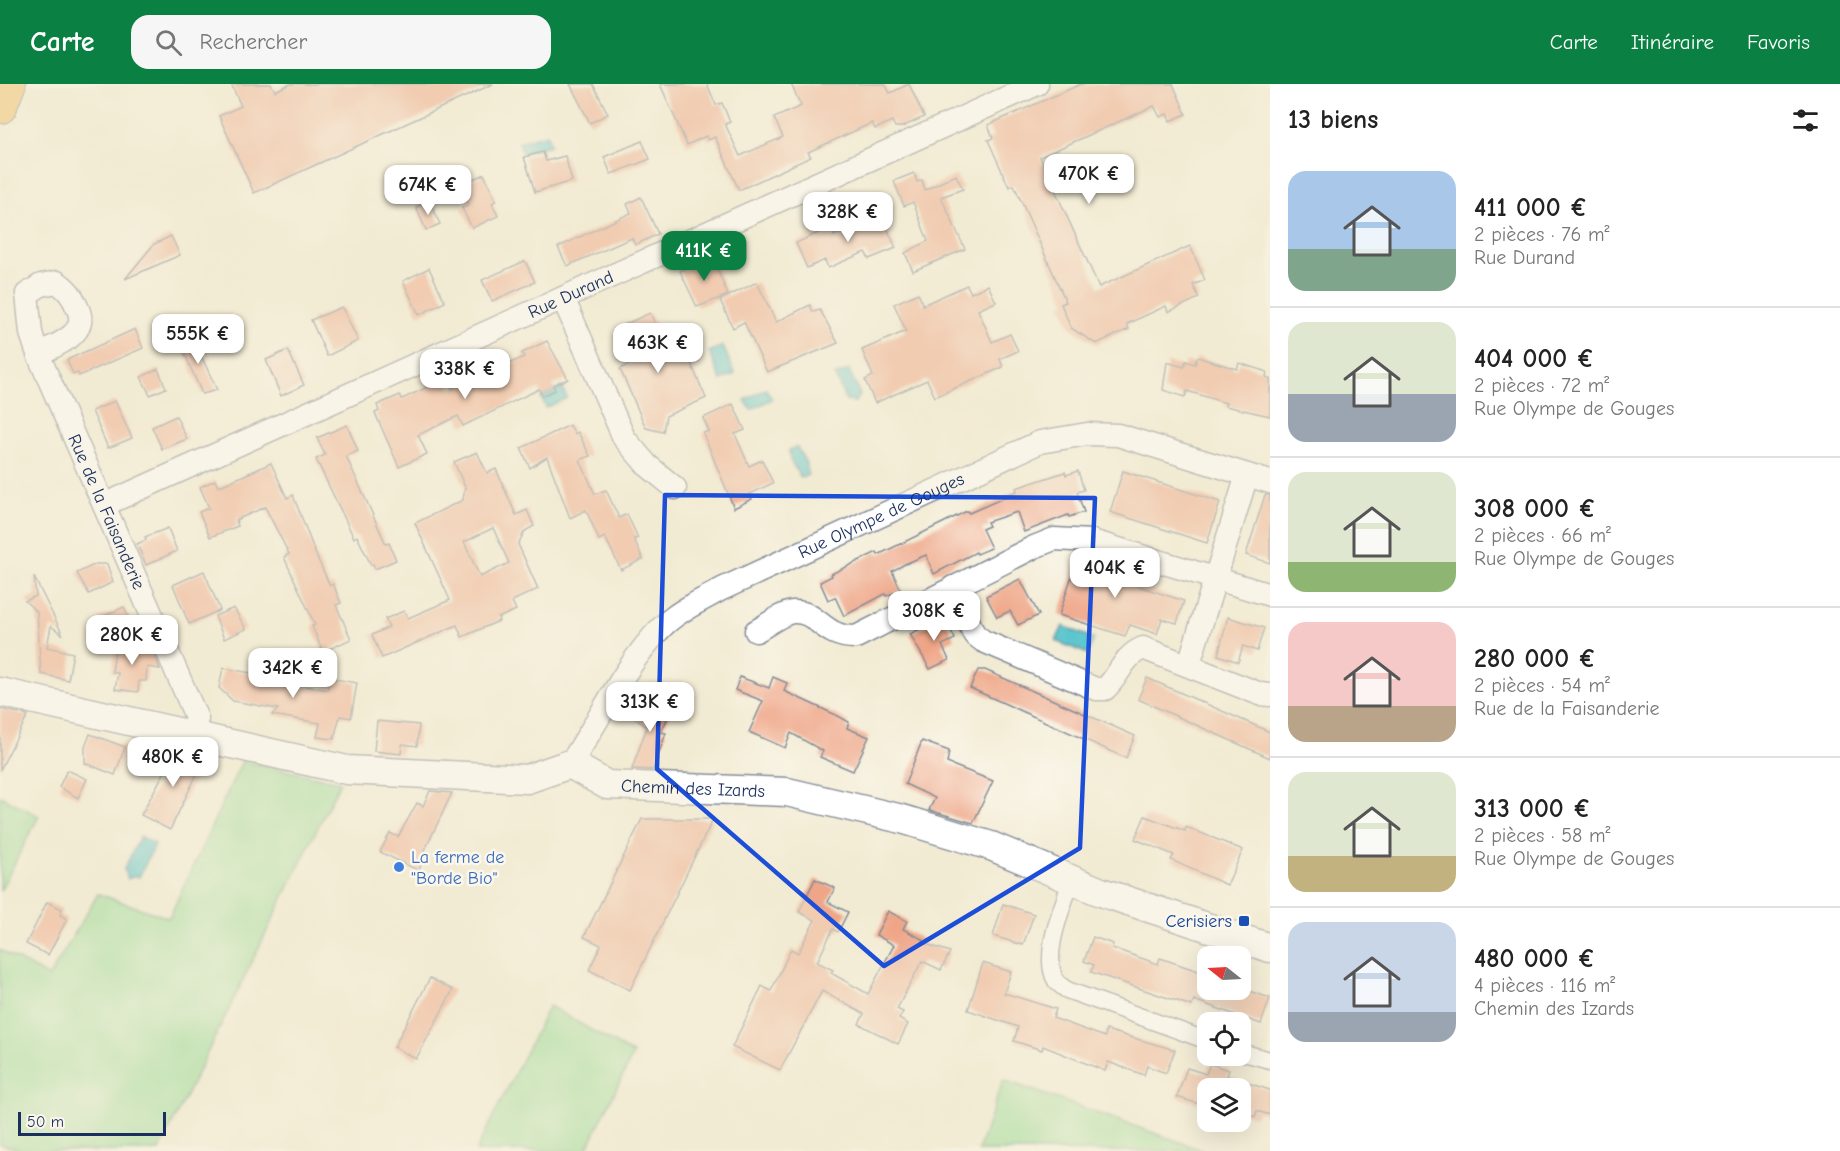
<!DOCTYPE html>
<html lang="fr">
<head>
<meta charset="utf-8">
<style>
  :root { --surface:#fff; --page:#f6f6f6; --text:#222; --muted:#767676; --line:#e0e0e0; --accent:#0b8043 }
  body { margin:0; font-family:"Comic Neue",sans-serif; background:var(--page); color:var(--text); height:100vh; display:flex; flex-direction:column; font-size:22px; white-space:nowrap }
  * { box-sizing:border-box; margin:0 }
  p { font-size:20px; color:var(--muted) }
  .icon { flex:none; width:33px; height:33px; fill:none; stroke:currentColor; stroke-width:2; stroke-linecap:round; stroke-linejoin:round }
  .map { position:relative; flex:1; overflow:hidden }
  .drawer { display:flex; flex-direction:column; background:var(--surface); width:570px }
  .drawer>* { flex:none }
  .needle { width:39px; rotate:288deg }
  .fabs { position:absolute; left:1197px; top:862px; display:grid; gap:12px }
  .fabs a { display:grid; place-items:center; width:54px; height:54px; border-radius:12px; background:var(--surface); box-shadow:0 6px 24px #0002; font-size:30px }
  .scale { position:absolute; left:18px; bottom:15px; width:148px; box-sizing:border-box; padding-left:6px; border:3px solid #1b2f5e; border-top:0; font-size:16px; line-height:21px; white-space:nowrap; color:#1b2f5e; -webkit-text-stroke:4px #fbf7ec; paint-order:stroke }
  .price { position:absolute; translate:-50% -51px; padding:0 14px; border-radius:12px; background:#fff; color:#222; font-size:20px; line-height:39px; filter:drop-shadow(0 2px 3px #0008) }
  .price::after { content:''; position:absolute; left:50%; top:36px; width:18px; height:14px; margin-left:-9px; background:inherit; clip-path:polygon(0 0,100% 0,50% 100%) }
  .price.current { background:var(--accent); color:#fff }
  ul { padding:0; list-style:none }
  li { display:flex; align-items:center; gap:18px; height:150px; padding:0 18px }
  li+li { border-top:2px solid var(--line) }
  li span { display:grid; place-items:center; flex:none; width:168px; height:120px; border-radius:18px; color:#555 }
  li>.icon { margin-inline-start:auto }
  span .icon { width:72px; height:72px; fill:#fffc; stroke-width:1 }
  li b { font-size:26px }
  h2 { display:flex; justify-content:space-between; align-items:center; height:72px; padding:0 18px; font-size:26px }
  header { display:flex; align-items:center; gap:36px; box-sizing:border-box; height:84px; padding:0 30px; background:var(--accent); color:#fff }
  header strong { font-size:28px }
  nav { display:flex; gap:33px; margin-inline-start:auto; font-size:21px }
  .search { width:420px; height:54px; background:var(--page); display:flex; align-items:center; gap:15px; box-sizing:border-box; padding:0 21px; border-radius:18px; color:var(--muted); font-size:22px }
  main { display:flex; flex:1; min-height:0 }
  .map>svg:first-child { display:block }
  .green { fill:#94dc96; stroke:#58867a; stroke-width:1.5 }
  .water { fill:#58c5cd; stroke:#3a7a96; stroke-width:1.5 }
  .building { fill:#efa688; fill-rule:evenodd }
  .lines { fill:none; stroke-linecap:round; stroke-linejoin:round }
  .pedestrian-casing { stroke:#868d98; stroke-width:19 }
  .minor-casing { stroke:#868d98; stroke-width:25 }
  .tertiary-casing { stroke:#868d98; stroke-width:31 }
  .motorway-casing { stroke:#868d98; stroke-width:35 }
  .pedestrian { stroke:#fff; stroke-width:16 }
  .minor { stroke:#fff; stroke-width:22 }
  .tertiary { stroke:#fff; stroke-width:28 }
  .motorway { stroke:#f2c26a; stroke-width:33 }
  .marked { fill:none; stroke:#1d4ed8; stroke-width:4.5; stroke-linejoin:round }
  .shop-dot { fill:#3f7fe0; stroke:#fbf7ec; stroke-width:2 }
  .transit-dot { fill:#1a4fb4; stroke:#fbf7ec; stroke-width:2 }
  .labels { text-anchor:middle; dominant-baseline:central; stroke-width:5; stroke-linejoin:round; paint-order:stroke }
  .street-label { font-size:18px; fill:#1b2f5e; stroke:#fbf7ec }
  .shop-label { font-size:18px; fill:#366cbe; stroke:#fbf7ec; text-anchor:start }
  .transit-label { font-size:18px; fill:#164399; stroke:#fbf7ec; text-anchor:end }
</style>
</head>
<body>
<header>
<strong>Carte</strong>
<div class="search"><svg class="icon" aria-label="search" viewBox="0 0 24 24"><circle cx="10" cy="10" r="6"/><path d="M15 15l6 6"/></svg>Rechercher</div>
<nav><a>Carte</a><a>Itinéraire</a><a>Favoris</a></nav>
</header>
<main>
<div class="map">
<svg width="1270" height="1067" viewBox="0 0 1270 1067">
  <rect width="100%" height="100%" fill="#fbf7ec"/>
  <filter id="ink" filterUnits="userSpaceOnUse"><feTurbulence type="fractalNoise" baseFrequency=".0167" numOctaves="2"/><feDisplacementMap in="SourceGraphic" scale="12" xChannelSelector="R" yChannelSelector="G"/><feConvolveMatrix kernelMatrix="1 2 1 2 8 2 1 2 1" color-interpolation-filters="sRGB"/></filter>
  <filter id="wash" filterUnits="userSpaceOnUse"><feTurbulence type="fractalNoise" baseFrequency=".008" numOctaves="4" result="noise"/><feDisplacementMap in="SourceGraphic" scale="24" xChannelSelector="R" yChannelSelector="G"/><feGaussianBlur stdDeviation="1.35" result="paint"/><feColorMatrix in="noise" values="0 0 0 0 0 0 0 0 0 0 0 0 0 0 0 0 0 1.4 0 .05"/><feComposite in="paint" operator="in"/></filter>
  <g filter="url(#wash)">
    <rect width="100%" height="100%" fill="#f2ebd3"/>
    <g class="green">
      <path d="M 242,677 L 340,698 L 159,1067 L 26,1067 L 0,1060 L 0,866 L 49,893 L 98,810 L 169,834 Z"/>
      <path d="M 0,712 L 39,732 L 0,807 Z"/>
      <path d="M 549,922 L 633,970 L 586,1067 L 476,1067 Z"/>
      <path d="M 1003,996 L 1205,1067 L 978,1067 Z"/>
    </g>
    <g class="water">
      <path d="M 547,50 L 550,61 L 522,69 L 519,58 Z"/>
      <path d="M 445,91 L 454,111 L 444,115 L 436,95 Z"/>
      <path d="M 723,262 L 735,290 L 721,296 L 709,268 Z"/>
      <path d="M 849,286 L 860,311 L 855,318 L 846,317 L 835,292 Z"/>
      <path d="M 562,303 L 567,314 L 546,324 L 541,313 Z"/>
      <path d="M 766,305 L 772,315 L 751,326 L 745,316 Z"/>
      <path d="M 797,363 L 807,381 L 808,391 L 801,394 L 790,376 L 789,366 Z"/>
      <path d="M 1063,542 L 1094,555 L 1088,570 L 1056,557 Z"/>
      <path d="M 140,753 L 155,760 L 139,793 L 135,792 L 128,795 L 124,785 Z"/>
    </g>
    <g id="blocks">
      <g class="building">
        <path d="M 231,0 L 271,0 L 275,7 L 290,0 L 493,0 L 254,109 L 219,32 L 241,22 Z"/>
        <path d="M 570,0 L 593,0 L 608,30 L 590,39 Z"/>
        <path d="M 660,0 L 707,0 L 716,21 L 722,19 L 730,38 L 725,40 L 740,72 L 783,53 L 774,34 L 801,22 L 791,0 L 885,0 L 890,9 L 909,0 L 924,33 L 902,43 L 895,43 L 892,37 L 875,45 L 872,39 L 808,68 L 811,73 L 739,106 L 715,53 L 708,56 L 706,52 L 687,61 Z"/>
        <path d="M 1081,0 L 1173,0 L 1186,30 L 1170,37 L 1167,30 L 1160,33 L 1154,22 L 1040,73 L 1099,203 L 1190,162 L 1205,196 L 1193,201 L 1199,214 L 1168,228 L 1166,222 L 1127,240 L 1129,245 L 1096,260 L 1071,244 L 1061,220 L 1066,218 L 1014,101 L 1009,103 L 988,56 L 993,54 L 988,41 Z"/>
        <path d="M 642,57 L 650,75 L 611,90 L 604,73 Z"/>
        <path d="M 543,68 L 546,77 L 565,72 L 572,97 L 535,108 L 524,73 Z"/>
        <path d="M 914,89 L 917,98 L 922,96 L 925,106 L 956,91 L 963,105 L 941,113 L 965,165 L 913,187 L 905,169 L 928,157 L 913,118 L 904,122 L 894,97 Z"/>
        <path d="M 484,90 L 496,117 L 492,119 L 498,132 L 472,144 L 462,124 L 469,121 L 460,101 Z"/>
        <path d="M 641,113 L 658,150 L 635,161 L 632,154 L 567,182 L 558,163 L 631,129 L 627,120 Z"/>
        <path d="M 430,117 L 440,140 L 426,146 L 416,123 Z"/>
        <path d="M 879,126 L 896,164 L 869,175 L 865,168 L 828,184 L 825,176 L 807,184 L 796,159 L 831,143 L 834,152 L 866,138 L 864,132 Z"/>
        <path d="M 171,152 L 180,171 L 125,195 L 154,160 Z"/>
        <path d="M 712,173 L 728,211 L 697,223 L 680,187 Z"/>
        <path d="M 525,177 L 535,198 L 492,217 L 482,196 Z"/>
        <path d="M 429,184 L 445,218 L 419,231 L 403,197 Z"/>
        <path d="M 757,198 L 776,238 L 810,221 L 813,228 L 820,226 L 838,259 L 767,288 L 744,238 L 733,244 L 720,216 Z"/>
        <path d="M 967,201 L 971,209 L 988,201 L 996,218 L 978,226 L 992,258 L 1010,250 L 1018,267 L 1000,275 L 1003,283 L 935,313 L 927,296 L 875,319 L 865,296 L 873,292 L 862,266 L 906,247 L 894,220 L 918,209 L 923,221 Z"/>
        <path d="M 342,223 L 358,257 L 327,272 L 311,236 Z"/>
        <path d="M 650,229 L 665,260 L 672,257 L 682,278 L 689,275 L 706,314 L 666,332 L 663,348 L 646,344 L 620,285 L 636,277 L 619,243 Z"/>
        <path d="M 135,245 L 143,264 L 79,292 L 78,289 L 73,290 L 67,276 Z"/>
        <path d="M 191,250 L 217,306 L 202,310 L 179,256 Z"/>
        <path d="M 547,257 L 568,295 L 553,301 L 555,306 L 542,312 L 539,305 L 463,342 L 458,332 L 418,351 L 427,370 L 399,383 L 375,329 L 379,327 L 377,321 L 400,311 L 402,315 L 447,294 L 452,305 L 524,273 L 522,269 Z"/>
        <path d="M 288,266 L 304,301 L 281,312 L 266,276 Z"/>
        <path d="M 1197,273 L 1237,285 L 1239,279 L 1267,288 L 1266,293 L 1270,295 L 1270,332 L 1225,322 L 1226,319 L 1187,307 L 1185,313 L 1163,306 L 1167,278 L 1184,283 L 1186,277 L 1195,280 Z"/>
        <path d="M 158,285 L 166,304 L 150,311 L 141,293 Z"/>
        <path d="M 115,317 L 132,354 L 108,364 L 92,327 Z"/>
        <path d="M 733,320 L 745,346 L 735,350 L 749,382 L 762,376 L 773,399 L 750,410 L 752,415 L 734,424 L 703,349 L 709,347 L 703,334 Z"/>
        <path d="M 176,332 L 187,355 L 162,365 L 152,343 Z"/>
        <path d="M 347,341 L 358,367 L 346,372 L 386,460 L 389,459 L 396,476 L 375,485 L 373,480 L 371,481 L 357,452 L 354,454 L 316,375 L 325,371 L 317,354 Z"/>
        <path d="M 570,341 L 575,350 L 578,348 L 590,372 L 580,376 L 595,410 L 606,406 L 619,434 L 627,430 L 638,454 L 634,455 L 643,475 L 621,486 L 605,453 L 599,456 L 586,426 L 570,434 L 547,373 L 530,384 L 521,364 Z"/>
        <path d="M 477,368 L 487,389 L 496,385 L 516,431 L 527,426 L 534,442 L 525,447 L 518,460 L 538,505 L 512,517 L 516,526 L 498,534 L 499,537 L 462,553 L 457,541 L 382,574 L 372,551 L 389,543 L 385,535 L 404,527 L 408,534 L 450,516 L 415,439 L 463,416 L 465,403 L 454,378 ZM 493,444 L 509,479 L 480,493 L 464,458 Z"/>
        <path d="M 271,379 L 287,414 L 293,411 L 316,471 L 330,502 L 333,500 L 341,519 L 336,521 L 351,555 L 323,568 L 312,542 L 315,541 L 284,473 L 289,470 L 265,423 L 236,436 L 238,442 L 210,453 L 199,428 L 209,424 L 200,403 L 215,396 L 218,403 Z"/>
        <path d="M 1078,387 L 1084,406 L 1077,408 L 1084,428 L 1069,433 L 1068,431 L 1024,448 L 1017,428 L 987,438 L 989,442 L 982,445 L 991,464 L 977,470 L 976,468 L 934,490 L 926,471 L 905,480 L 892,487 L 901,506 L 886,512 L 885,510 L 844,532 L 835,513 L 828,516 L 820,498 L 832,492 L 831,490 L 877,468 L 878,471 L 967,427 L 969,429 L 1006,413 L 1005,411 L 1017,407 L 1016,404 L 1065,388 L 1066,391 Z"/>
        <path d="M 1123,387 L 1220,418 L 1207,459 L 1110,428 Z"/>
        <path d="M 1265,411 L 1270,411 L 1270,479 L 1246,471 Z"/>
        <path d="M 168,444 L 177,467 L 146,481 L 137,460 L 146,456 L 145,453 Z"/>
        <path d="M 1079,470 L 1098,473 L 1099,477 L 1100,474 L 1136,485 L 1132,500 L 1184,517 L 1177,539 L 1162,535 L 1157,550 L 1130,541 L 1125,552 L 1059,531 Z"/>
        <path d="M 96,480 L 107,480 L 113,498 L 89,510 L 77,489 Z"/>
        <path d="M 204,487 L 220,526 L 189,540 L 173,501 Z"/>
        <path d="M 34,493 L 63,551 L 51,542 L 47,563 L 73,569 L 68,596 L 41,590 L 37,528 L 25,517 L 36,512 Z"/>
        <path d="M 1020,495 L 1039,531 L 1018,541 L 1010,527 L 997,533 L 986,512 Z"/>
        <path d="M 124,523 L 131,539 L 99,553 L 101,539 L 99,534 Z"/>
        <path d="M 234,524 L 246,545 L 224,555 L 215,532 Z"/>
        <path d="M 944,533 L 955,555 L 942,561 L 949,576 L 930,585 L 910,550 Z"/>
        <path d="M 1228,533 L 1264,544 L 1257,567 L 1243,562 L 1238,578 L 1218,571 Z"/>
        <path d="M 116,559 L 152,564 L 160,585 L 147,583 L 146,597 L 139,597 L 138,608 L 115,605 L 118,589 L 112,588 Z"/>
        <path d="M 223,584 L 263,591 L 262,594 L 327,606 L 330,594 L 357,599 L 351,634 L 340,632 L 334,655 L 317,653 L 320,639 L 272,631 L 278,625 L 233,617 L 219,604 Z"/>
        <path d="M 978,586 L 985,586 L 1135,652 L 1126,674 L 970,604 Z"/>
        <path d="M 740,593 L 769,604 L 773,593 L 787,599 L 784,607 L 838,632 L 849,638 L 847,644 L 869,653 L 853,687 L 820,673 L 823,667 L 791,649 L 785,664 L 749,648 L 763,617 L 735,606 Z"/>
        <path d="M 1147,594 L 1270,648 L 1270,674 L 1138,615 Z"/>
        <path d="M 661,615 L 674,621 L 661,648 L 666,649 L 653,686 L 632,685 L 647,643 L 620,624 L 624,618 L 653,631 Z"/>
        <path d="M 0,625 L 28,631 L 0,686 Z"/>
        <path d="M 377,637 L 419,641 L 417,662 L 402,660 L 401,670 L 374,667 Z"/>
        <path d="M 90,650 L 125,663 L 115,691 L 85,679 L 85,663 Z"/>
        <path d="M 922,657 L 949,667 L 947,679 L 993,697 L 973,739 L 929,726 L 935,714 L 905,700 Z"/>
        <path d="M 177,665 L 206,671 L 170,746 L 141,731 Z"/>
        <path d="M 67,686 L 87,695 L 78,714 L 59,703 Z"/>
        <path d="M 430,707 L 452,709 L 423,770 L 419,787 L 380,768 L 390,749 L 398,753 L 417,719 L 423,722 Z"/>
        <path d="M 1145,732 L 1185,747 L 1186,743 L 1243,766 L 1227,801 L 1171,776 L 1174,771 L 1135,755 Z"/>
        <path d="M 642,735 L 713,735 L 630,906 L 589,886 L 601,861 L 584,853 Z"/>
        <path d="M 815,795 L 835,804 L 828,818 L 848,828 L 838,848 L 833,845 L 817,878 L 833,886 L 831,889 L 868,910 L 894,861 L 876,851 L 888,827 L 907,837 L 903,845 L 924,856 L 923,859 L 950,868 L 941,886 L 922,877 L 897,925 L 903,928 L 899,935 L 908,940 L 898,960 L 859,940 L 864,930 L 822,907 L 780,986 L 732,963 L 762,902 L 771,907 L 791,865 L 798,869 L 815,836 L 799,828 Z"/>
        <path d="M 47,818 L 62,825 L 60,831 L 67,835 L 48,871 L 26,860 Z"/>
        <path d="M 1003,820 L 1034,830 L 1023,861 L 993,852 Z"/>
        <path d="M 1093,853 L 1113,860 L 1112,864 L 1158,880 L 1160,874 L 1204,889 L 1198,906 L 1246,906 L 1270,914 L 1261,940 L 1194,916 L 1192,922 L 1091,888 L 1094,881 L 1084,877 Z"/>
        <path d="M 983,879 L 1011,888 L 1004,909 L 1056,925 L 1053,934 L 1105,953 L 1106,946 L 1175,966 L 1166,989 L 1147,982 L 1144,991 L 1108,978 L 1105,987 L 1043,962 L 1042,966 L 1014,957 L 1018,943 L 968,926 Z"/>
        <path d="M 430,894 L 453,906 L 416,975 L 394,963 Z"/>
        <path d="M 1210,980 L 1229,986 L 1227,992 L 1270,1006 L 1270,1031 L 1257,1027 L 1255,1033 L 1240,1027 L 1240,1005 L 1208,1005 L 1208,1023 L 1177,1013 L 1187,984 L 1206,990 Z"/>
      </g>
    </g>
  </g>
  <g filter="url(#ink)">
    <use href="#blocks" fill-opacity="0" stroke="#868d98" stroke-width="1.5"/>
    <g class="lines">
      <defs>
        <g id="pedestrian">
          <path d="M 1071,797 C 1063,822 1041,872 1056,897 C 1058,900 1064,904 1067,906 L 1208,957"/>
          <path d="M 1240,968 L 1270,976"/>
        </g>
        <g id="minor">
          <path d="M 563,214 L 624,354 L 647,381 L 675,404"/>
          <path id="s1" d="M 38,270 C 56,261 91,250 77,223 C 72,211 67,205 57,198 L 41,201 L 27,210 L 31,249 L 38,270 L 197,635 L 192,651"/>
          <path id="s2" d="M 104,421 L 1037,0"/>
          <path d="M 953,503 L 974,550 L 983,557 L 1096,605 L 1105,605 C 1120,591 1123,572 1143,564 L 1260,610 L 1270,611"/>
          <path d="M 756,547 C 766,542 782,529 793,528 C 818,526 822,554 856,553 L 1034,463 L 1054,455 L 1092,457 L 1270,511"/>
          <path d="M 1189,580 L 1247,391"/>
          <path id="s3" d="M 570,680 C 600,636 623,583 660,545 C 677,527 701,517 722,505 L 1040,358 L 1087,350 L 1118,351 L 1270,398"/>
        </g>
        <g id="tertiary">
          <path id="s4" d="M 0,608 L 347,686 L 527,695 L 570,680 L 607,701 L 787,708 L 902,735 L 991,762 L 1101,808 L 1270,864"/>
        </g>
        <path id="motorway" d="M 0,23 L 9,0"/>
      </defs>
      <use href="#pedestrian" class="pedestrian-casing"/>
      <use href="#minor" class="minor-casing"/>
      <use href="#tertiary" class="tertiary-casing"/>
      <use href="#motorway" class="motorway-casing"/>
      <use href="#pedestrian" class="pedestrian"/>
      <use href="#minor" class="minor"/>
      <use href="#tertiary" class="tertiary"/>
      <use href="#motorway" class="motorway"/>
    </g>
  </g>
  <path d="M0 0H1270V1067H0ZM 665,411 L 1095,414 L 1080,764 L 884,882 L 657,685 Z" fill="#f2ebd3" fill-opacity=".55" fill-rule="evenodd"/>
  <path class="marked" d="M 665,411 L 1095,414 L 1080,764 L 884,882 L 657,685 Z"/>
  <circle class="shop-dot" cx="399" cy="783" r="6"/>
  <rect class="transit-dot" x="1238" y="831" width="12" height="12" rx="3"/>
  <g class="labels">
    <g class="street-label">
      <text stroke="none"><textPath href="#s2" startOffset="512">Rue Durand</textPath></text>
      <text stroke="none"><textPath href="#s1" startOffset="369">Rue de la Faisanderie</textPath></text>
      <text stroke="none"><textPath href="#s3" startOffset="412">Rue Olympe de Gouges</textPath></text>
      <text stroke="none"><textPath href="#s4" startOffset="710">Chemin des Izards</textPath></text>
    </g>
    <g class="shop-label">
      <text x="411" y="773">La ferme de<tspan x="411" dy="21">"Borde Bio"</tspan></text>
    </g>
    <g class="transit-label">
      <text x="1232" y="837">Cerisiers</text>
    </g>
  </g>
</svg>
<div class="fabs">
<a><svg class="needle" viewBox="-14 -14 28 28"><path d="M0-13l5 13h-10z" fill="#e53935"/><path d="M0 13l5-13h-10z" fill="#767676"/></svg></a>
<a><svg class="icon" aria-label="locate" viewBox="0 0 24 24"><circle cx="12" cy="12" r="6"/><path d="M12 2v4M12 18v4M2 12h4M18 12h4"/></svg></a>
<a><svg class="icon" aria-label="layers" viewBox="0 0 24 24"><path d="M12 4l9 5-9 5-9-5zM3 14l9 5 9-5"/></svg></a>
</div>
<div class="scale">50 m</div>
<b class="price" style="left:1089px;top:121px">470K €</b>
<b class="price" style="left:428px;top:132px">674K €</b>
<b class="price" style="left:848px;top:159px">328K €</b>
<b class="price current" style="left:704px;top:198px">411K €</b>
<b class="price" style="left:198px;top:281px">555K €</b>
<b class="price" style="left:658px;top:290px">463K €</b>
<b class="price" style="left:465px;top:316px">338K €</b>
<b class="price" style="left:1115px;top:515px">404K €</b>
<b class="price" style="left:934px;top:558px">308K €</b>
<b class="price" style="left:132px;top:582px">280K €</b>
<b class="price" style="left:293px;top:615px">342K €</b>
<b class="price" style="left:650px;top:649px">313K €</b>
<b class="price" style="left:173px;top:704px">480K €</b>
</div>
<section class="drawer">
<h2>13 biens<svg class="icon" aria-label="filters" viewBox="0 0 24 24"><path d="M4 7h16M4 17h16"/><circle cx="9" cy="7" r="2"/><circle cx="15" cy="17" r="2"/></svg></h2>
<ul>
<li><span style="background:linear-gradient(#a9c7e8 65%,#7fa58c 0)"><svg class="icon" aria-label="home" viewBox="0 0 24 24"><path d="M3 11l9-7 9 7M6 9v11h12V9"/></svg></span><div><b>411 000 €</b><p>2 pièces · 76 m²</p><p>Rue Durand</p></div></li>
<li><span style="background:linear-gradient(#dfe7d0 60%,#9aa5b1 0)"><svg class="icon" aria-label="home" viewBox="0 0 24 24"><path d="M3 11l9-7 9 7M6 9v11h12V9"/></svg></span><div><b>404 000 €</b><p>2 pièces · 72 m²</p><p>Rue Olympe de Gouges</p></div></li>
<li><span style="background:linear-gradient(#dfe7d0 75%,#8fb573 0)"><svg class="icon" aria-label="home" viewBox="0 0 24 24"><path d="M3 11l9-7 9 7M6 9v11h12V9"/></svg></span><div><b>308 000 €</b><p>2 pièces · 66 m²</p><p>Rue Olympe de Gouges</p></div></li>
<li><span style="background:linear-gradient(#f6c9c9 70%,#b9a48a 0)"><svg class="icon" aria-label="home" viewBox="0 0 24 24"><path d="M3 11l9-7 9 7M6 9v11h12V9"/></svg></span><div><b>280 000 €</b><p>2 pièces · 54 m²</p><p>Rue de la Faisanderie</p></div></li>
<li><span style="background:linear-gradient(#dfe7d0 70%,#c2b280 0)"><svg class="icon" aria-label="home" viewBox="0 0 24 24"><path d="M3 11l9-7 9 7M6 9v11h12V9"/></svg></span><div><b>313 000 €</b><p>2 pièces · 58 m²</p><p>Rue Olympe de Gouges</p></div></li>
<li><span style="background:linear-gradient(#c9d6e8 75%,#9aa5b1 0)"><svg class="icon" aria-label="home" viewBox="0 0 24 24"><path d="M3 11l9-7 9 7M6 9v11h12V9"/></svg></span><div><b>480 000 €</b><p>4 pièces · 116 m²</p><p>Chemin des Izards</p></div></li>
</ul>
</section>
</main>
</body>
</html>
